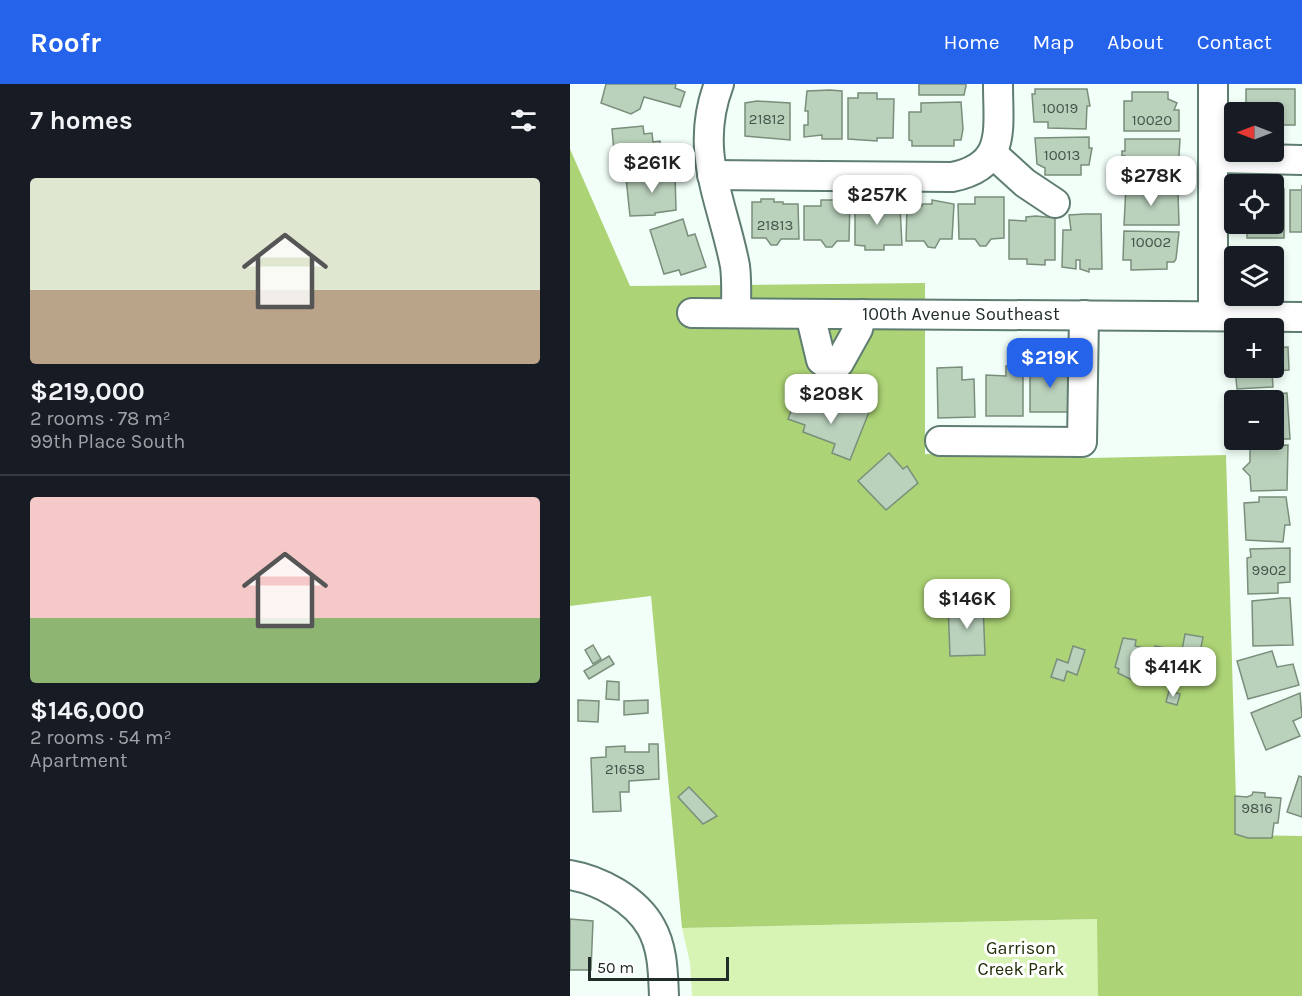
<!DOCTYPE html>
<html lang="en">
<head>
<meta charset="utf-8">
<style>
  :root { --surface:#171b24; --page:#242831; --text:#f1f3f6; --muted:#9ea1a6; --line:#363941; --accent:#2563eb }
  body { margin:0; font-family:Karla,sans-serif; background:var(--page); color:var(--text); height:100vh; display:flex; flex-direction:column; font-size:22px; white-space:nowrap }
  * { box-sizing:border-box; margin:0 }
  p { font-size:20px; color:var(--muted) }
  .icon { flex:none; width:33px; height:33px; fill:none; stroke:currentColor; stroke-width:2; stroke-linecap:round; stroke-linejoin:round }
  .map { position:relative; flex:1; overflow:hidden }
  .drawer { display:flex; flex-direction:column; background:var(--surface); width:570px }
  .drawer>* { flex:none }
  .needle { width:39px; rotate:270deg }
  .fabs { position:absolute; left:654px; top:18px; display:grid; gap:12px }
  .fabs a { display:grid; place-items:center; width:60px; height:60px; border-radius:6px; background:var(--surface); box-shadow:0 3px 9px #0003; font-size:30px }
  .scale { position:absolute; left:18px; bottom:15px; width:141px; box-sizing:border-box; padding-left:6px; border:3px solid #202c27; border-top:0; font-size:16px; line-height:21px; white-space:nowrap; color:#202c27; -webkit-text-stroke:4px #fff; paint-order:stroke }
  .price { position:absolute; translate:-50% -51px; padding:0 14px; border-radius:12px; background:#fff; color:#222; font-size:20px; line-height:39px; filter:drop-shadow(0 2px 3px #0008) }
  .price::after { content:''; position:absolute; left:50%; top:36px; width:18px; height:14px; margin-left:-9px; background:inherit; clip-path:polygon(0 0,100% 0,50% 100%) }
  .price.active { background:var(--accent); color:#fff }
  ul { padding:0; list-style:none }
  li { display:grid; align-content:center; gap:12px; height:318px; padding:0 30px }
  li+li { border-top:2px solid var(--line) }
  li span { display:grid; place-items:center; height:186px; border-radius:6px; color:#555 }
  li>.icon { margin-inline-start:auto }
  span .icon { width:108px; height:108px; fill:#fffc; stroke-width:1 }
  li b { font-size:26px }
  h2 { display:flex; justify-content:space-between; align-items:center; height:72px; padding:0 30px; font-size:26px }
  header { display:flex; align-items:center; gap:36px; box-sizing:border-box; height:84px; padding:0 30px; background:var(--accent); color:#fff }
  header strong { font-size:28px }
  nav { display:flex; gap:33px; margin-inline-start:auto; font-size:21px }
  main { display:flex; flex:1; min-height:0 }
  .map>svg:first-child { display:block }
  .green { fill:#d8f4b5 }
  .forest { fill:#acd375 }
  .building { fill:#bad1bc; stroke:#798f7b; stroke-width:1.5 }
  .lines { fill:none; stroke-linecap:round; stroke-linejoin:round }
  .minor-casing { stroke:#5f7d71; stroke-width:32 }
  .minor { stroke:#fff; stroke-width:28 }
  .labels { text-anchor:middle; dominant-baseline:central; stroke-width:6; stroke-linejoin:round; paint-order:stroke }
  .number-label { font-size:15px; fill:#46554c }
  .street-label { font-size:18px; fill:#202c27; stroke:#fff }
  .park-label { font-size:18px; fill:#212f08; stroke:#fff }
</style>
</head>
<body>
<header>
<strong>Roofr</strong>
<nav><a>Home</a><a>Map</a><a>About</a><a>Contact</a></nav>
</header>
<main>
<section class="drawer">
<h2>7 homes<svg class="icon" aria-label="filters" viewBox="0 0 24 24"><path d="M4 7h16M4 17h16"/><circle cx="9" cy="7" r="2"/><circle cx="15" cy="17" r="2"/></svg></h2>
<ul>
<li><span style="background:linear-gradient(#dfe7d0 60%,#b9a48a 0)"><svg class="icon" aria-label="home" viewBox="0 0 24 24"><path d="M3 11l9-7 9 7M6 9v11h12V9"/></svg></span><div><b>$219,000</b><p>2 rooms · 78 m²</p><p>99th Place South</p></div></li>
<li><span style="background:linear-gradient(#f6c9c9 65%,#8fb573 0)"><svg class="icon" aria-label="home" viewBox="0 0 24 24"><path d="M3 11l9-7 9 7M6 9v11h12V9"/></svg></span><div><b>$146,000</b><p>2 rooms · 54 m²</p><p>Apartment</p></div></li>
</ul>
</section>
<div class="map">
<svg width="732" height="912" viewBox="0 0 732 912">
  <rect width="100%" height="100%" fill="#f2fff9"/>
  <path class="green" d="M 528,835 L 528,912 L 122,912 L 120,879 L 112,844 Z"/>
  <path class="forest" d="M 0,65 L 60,202 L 355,199 L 355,370 L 521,374 L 656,371 L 667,751 L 732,752 L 732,912 L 528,912 L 527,835 L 112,844 L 81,512 L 0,522 Z"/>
  <g class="building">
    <path d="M 36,0 L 106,0 L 105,4 L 115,8 L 110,23 L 74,13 L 70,25 L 61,30 L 31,19 Z"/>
    <path d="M 349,0 L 396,0 L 396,2 L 394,11 L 349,11 Z"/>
    <path d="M 465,5 L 517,5 L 520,22 L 517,22 L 516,45 L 478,44 L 478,38 L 464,38 L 462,10 L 465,10 Z"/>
    <path d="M 676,5 L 725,5 L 725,41 L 706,41 L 704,28 L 676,28 Z"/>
    <path d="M 260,6 L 272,7 L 272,55 L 252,55 L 252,51 L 234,53 L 234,41 L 238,41 L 238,27 L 235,27 L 237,7 Z"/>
    <path d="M 562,8 L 598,8 L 598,15 L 607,19 L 604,26 L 609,26 L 609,47 L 554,47 L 554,17 L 562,17 Z"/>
    <path d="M 288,9 L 307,9 L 307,15 L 324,15 L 323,54 L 307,54 L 307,57 L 278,55 L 278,14 L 288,14 Z"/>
    <path d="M 187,17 L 220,19 L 220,56 L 175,52 L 175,19 Z"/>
    <path d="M 391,18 L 393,45 L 391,56 L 384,56 L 384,62 L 342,62 L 342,57 L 339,56 L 339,28 L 351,28 L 351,19 Z"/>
    <path d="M 73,42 L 74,50 L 82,49 L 83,58 L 90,57 L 91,85 L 46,90 L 42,45 Z"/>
    <path d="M 519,53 L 519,64 L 522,64 L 519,81 L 511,81 L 511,91 L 475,91 L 475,84 L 467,80 L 465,54 Z"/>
    <path d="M 555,55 L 610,55 L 608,87 L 593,87 L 592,93 L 556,94 L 555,72 L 552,72 L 552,67 L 555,67 Z"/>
    <path d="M 105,89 L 106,126 L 85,129 L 85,131 L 60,132 L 56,94 Z"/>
    <path d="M 732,101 L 732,148 L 720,148 L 720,106 L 732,106 Z"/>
    <path d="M 556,102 L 587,102 L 592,104 L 592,109 L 608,109 L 609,141 L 554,141 Z"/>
    <path d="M 704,105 L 714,105 L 714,154 L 677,154 L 677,140 L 704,140 Z"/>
    <path d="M 405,113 L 434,113 L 434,154 L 421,155 L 416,162 L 410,162 L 405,155 L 389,155 L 388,120 L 405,120 Z"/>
    <path d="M 191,115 L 204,115 L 204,118 L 213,118 L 213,120 L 228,120 L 229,155 L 211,155 L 207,161 L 201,161 L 196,154 L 182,154 L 182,118 L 191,118 Z"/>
    <path d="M 251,116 L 280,116 L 279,157 L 267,157 L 262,163 L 256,163 L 251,156 L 234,156 L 234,122 L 251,122 Z"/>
    <path d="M 362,116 L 384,120 L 382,155 L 370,155 L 365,164 L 358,163 L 354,157 L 336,157 L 337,122 L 352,122 L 352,120 L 362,120 Z"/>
    <path d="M 294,118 L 330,123 L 332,161 L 314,161 L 314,166 L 295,166 L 295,162 L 285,161 L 285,120 L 294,120 Z"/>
    <path d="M 515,130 L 531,130 L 532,185 L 519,185 L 519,188 L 510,185 L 510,176 L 506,176 L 506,185 L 492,183 L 493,146 L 501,146 L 499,131 Z"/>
    <path d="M 466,132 L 485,134 L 485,176 L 475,176 L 475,181 L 457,180 L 457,175 L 439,175 L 439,136 L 456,137 L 456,133 Z"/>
    <path d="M 113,135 L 118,152 L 125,150 L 136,183 L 111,191 L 109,186 L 94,190 L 80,146 Z"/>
    <path d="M 554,147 L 609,148 L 606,175 L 604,178 L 597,178 L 597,185 L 561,186 L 561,176 L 553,176 Z"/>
    <path d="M 718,263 L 719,286 L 702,287 L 703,303 L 667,305 L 665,284 L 704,284 L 704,264 Z"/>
    <path d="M 479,276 L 498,276 L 498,328 L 460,328 L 460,287 L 479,288 Z"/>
    <path d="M 436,282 L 453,282 L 453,332 L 416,332 L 416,291 L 436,292 Z"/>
    <path d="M 392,283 L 392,296 L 404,295 L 405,333 L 368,334 L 367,284 Z"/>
    <path d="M 717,309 L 720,355 L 704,355 L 704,316 L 679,316 L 679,311 Z"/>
    <path d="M 226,314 L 246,322 L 247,318 L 275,328 L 278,320 L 299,328 L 280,376 L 262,369 L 265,360 L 233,348 L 235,341 L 218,335 Z"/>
    <path d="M 718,361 L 717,406 L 681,407 L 680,392 L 673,385 L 680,378 L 680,362 Z"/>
    <path d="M 319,369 L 333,385 L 337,382 L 348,399 L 316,426 L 288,397 Z"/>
    <path d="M 689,413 L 716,413 L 720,441 L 715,441 L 713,458 L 676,456 L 674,419 L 689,418 Z"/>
    <path d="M 720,464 L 720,498 L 708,499 L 708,509 L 678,510 L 677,474 L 681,473 L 680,465 Z"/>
    <path d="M 711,514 L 720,514 L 723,561 L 683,562 L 682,517 Z"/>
    <path d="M 413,519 L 415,571 L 380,572 L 378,520 Z"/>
    <path d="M 615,550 L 633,553 L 627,584 L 609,581 Z"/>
    <path d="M 553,554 L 566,556 L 565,562 L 584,566 L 585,562 L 592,563 L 591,567 L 595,568 L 590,591 L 586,591 L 582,595 L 565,592 L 564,597 L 548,589 L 549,585 L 545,583 Z"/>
    <path d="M 23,561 L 31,575 L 23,580 L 15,566 Z"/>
    <path d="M 503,562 L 515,566 L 507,591 L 497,587 L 494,597 L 481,593 L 487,575 L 498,579 Z"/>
    <path d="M 702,567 L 707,583 L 723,580 L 729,601 L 678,615 L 667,577 Z"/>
    <path d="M 39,572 L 44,580 L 19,595 L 14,587 Z"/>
    <path d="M 37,597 L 49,598 L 49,616 L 36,615 Z"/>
    <path d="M 599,607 L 610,610 L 607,621 L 596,618 Z"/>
    <path d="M 730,609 L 732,633 L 723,637 L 730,652 L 696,666 L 681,629 Z"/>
    <path d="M 8,616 L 29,617 L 28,638 L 8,637 Z"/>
    <path d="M 78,616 L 78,629 L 54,631 L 54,617 Z"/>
    <path d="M 79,660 L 88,660 L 89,695 L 59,697 L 59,708 L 50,708 L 51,727 L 23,728 L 21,674 L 36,673 L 36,663 L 55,662 L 55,668 L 79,668 Z"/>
    <path d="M 729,692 L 732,693 L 732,733 L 717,728 Z"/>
    <path d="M 119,703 L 147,732 L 133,740 L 108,713 Z"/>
    <path d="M 683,708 L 695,709 L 695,713 L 711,714 L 708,739 L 704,739 L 702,754 L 678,754 L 665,750 L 665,712 L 677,713 L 682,711 Z"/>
    <path d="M 0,835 L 23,837 L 21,886 L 0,886 Z"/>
  </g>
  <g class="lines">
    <defs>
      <g id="minor">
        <path d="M 149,0 C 123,68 153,118 165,182 C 167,197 166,214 166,229"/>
        <path d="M 423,70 L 455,99 L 485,119"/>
        <path d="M 643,74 L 732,76"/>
        <path d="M 142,91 L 382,93 C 437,82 428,46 428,0"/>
        <path d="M 122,229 L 732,233"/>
        <path d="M 240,230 L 251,276 L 258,281 L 269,279 L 288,245 L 292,230"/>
        <path d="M 643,231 L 643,0"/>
        <path d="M 370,357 L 512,358 L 514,231"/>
        <path d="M 0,791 C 30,796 66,816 81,843 C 93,864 93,889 94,912"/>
      </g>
    </defs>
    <use href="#minor" class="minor-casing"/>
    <use href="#minor" class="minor"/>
  </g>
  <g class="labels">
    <g class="number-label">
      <text x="490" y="24">10019</text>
      <text x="197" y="35">21812</text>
      <text x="582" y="36">10020</text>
      <text x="492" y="71">10013</text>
      <text x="205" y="141">21813</text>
      <text x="581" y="158">10002</text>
      <text x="699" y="486">9902</text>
      <text x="55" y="685">21658</text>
      <text x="687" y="724">9816</text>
    </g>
    <g class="street-label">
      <text x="391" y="230">100th Avenue Southeast</text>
    </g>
    <g class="park-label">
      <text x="451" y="864">Garrison<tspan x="451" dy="21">Creek Park</tspan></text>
    </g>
  </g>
</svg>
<div class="fabs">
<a><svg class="needle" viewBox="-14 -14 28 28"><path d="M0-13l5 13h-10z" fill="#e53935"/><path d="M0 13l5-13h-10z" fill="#9ea1a6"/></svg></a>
<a><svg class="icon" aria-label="locate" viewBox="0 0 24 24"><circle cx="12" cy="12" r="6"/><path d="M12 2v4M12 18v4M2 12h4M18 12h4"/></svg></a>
<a><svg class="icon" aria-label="layers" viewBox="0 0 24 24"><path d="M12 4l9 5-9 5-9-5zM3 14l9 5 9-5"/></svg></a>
<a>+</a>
<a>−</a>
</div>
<div class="scale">50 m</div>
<b class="price" style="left:82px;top:110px">$261K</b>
<b class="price" style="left:581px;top:123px">$278K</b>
<b class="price" style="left:307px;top:142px">$257K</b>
<b class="price active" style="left:480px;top:305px">$219K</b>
<b class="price" style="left:261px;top:341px">$208K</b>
<b class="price" style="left:397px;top:546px">$146K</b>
<b class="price" style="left:603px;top:614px">$414K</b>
</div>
</main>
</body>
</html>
